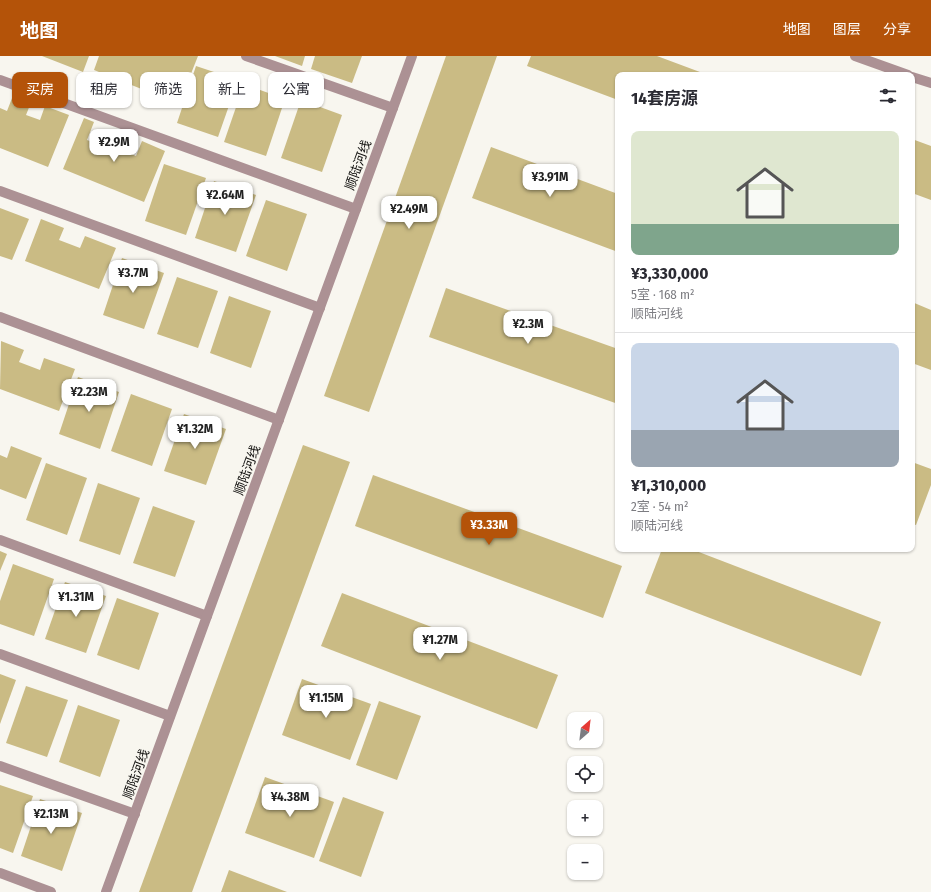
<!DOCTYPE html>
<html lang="zh">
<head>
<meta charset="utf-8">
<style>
  :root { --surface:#fff; --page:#f7f7f7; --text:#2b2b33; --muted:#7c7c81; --line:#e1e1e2; --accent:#b45309 }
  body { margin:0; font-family:"Fira Sans Condensed","Noto Sans SC",sans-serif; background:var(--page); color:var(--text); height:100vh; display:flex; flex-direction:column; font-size:15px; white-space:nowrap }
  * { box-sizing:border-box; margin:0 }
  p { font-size:13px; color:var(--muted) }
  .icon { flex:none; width:22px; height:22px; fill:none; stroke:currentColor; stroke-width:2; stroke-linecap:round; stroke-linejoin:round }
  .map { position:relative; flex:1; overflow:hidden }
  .details { position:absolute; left:615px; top:16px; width:300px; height:480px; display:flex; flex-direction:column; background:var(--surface); border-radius:8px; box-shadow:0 1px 3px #0004 }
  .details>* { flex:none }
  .hud { position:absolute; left:12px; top:16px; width:380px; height:36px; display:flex; gap:8px }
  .needle { width:26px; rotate:28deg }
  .buttons { position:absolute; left:567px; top:656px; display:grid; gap:8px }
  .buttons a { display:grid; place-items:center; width:36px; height:36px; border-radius:8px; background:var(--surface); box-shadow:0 1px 3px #0004; font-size:20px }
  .price { position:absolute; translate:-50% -34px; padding:0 9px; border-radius:8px; background:#fff; color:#222; font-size:13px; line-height:26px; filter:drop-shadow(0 1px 2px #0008) }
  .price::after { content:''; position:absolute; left:50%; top:24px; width:12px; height:9px; margin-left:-6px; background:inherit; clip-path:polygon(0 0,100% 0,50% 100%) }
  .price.selected { background:var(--accent); color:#fff }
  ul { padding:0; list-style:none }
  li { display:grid; align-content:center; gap:8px; height:212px; padding:0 16px }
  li+li { border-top:1px solid var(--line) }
  li span { display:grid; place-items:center; height:124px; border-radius:8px; color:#555 }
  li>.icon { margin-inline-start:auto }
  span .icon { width:72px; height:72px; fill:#fffc; stroke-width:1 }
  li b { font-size:17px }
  h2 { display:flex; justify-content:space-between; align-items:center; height:48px; padding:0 16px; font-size:17px }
  .tag { padding:0 14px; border-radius:8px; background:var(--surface); box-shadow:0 1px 3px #0004; font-size:14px; line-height:36px }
  .tag.selected { background:var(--accent); color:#fff }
  header { display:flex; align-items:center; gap:24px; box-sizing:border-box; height:56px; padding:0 20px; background:var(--accent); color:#fff }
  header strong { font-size:19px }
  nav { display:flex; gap:22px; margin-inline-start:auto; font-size:14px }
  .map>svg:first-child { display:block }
  .building { fill:#cabb84 }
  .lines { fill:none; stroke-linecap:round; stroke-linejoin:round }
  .service { stroke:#ac9194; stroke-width:10 }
  .minor { stroke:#ac9194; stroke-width:10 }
  .labels { text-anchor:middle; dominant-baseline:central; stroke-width:3; stroke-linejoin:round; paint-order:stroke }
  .street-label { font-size:13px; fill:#0f0e0c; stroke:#f8f6ef }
</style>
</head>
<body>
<header>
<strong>地图</strong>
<nav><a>地图</a><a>图层</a><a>分享</a></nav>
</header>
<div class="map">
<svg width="931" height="836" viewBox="0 0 931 836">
  <rect width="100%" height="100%" fill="#f8f6ef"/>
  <g class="building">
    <path d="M 42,0 L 89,0 L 83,16 Z"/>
    <path d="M 99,0 L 198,0 L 179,48 L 94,14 Z"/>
    <path d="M 275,0 L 305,0 L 302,10 Z"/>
    <path d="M 315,0 L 362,0 L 352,27 L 311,13 Z"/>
    <path d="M 446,0 L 497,0 L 369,356 L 324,340 Z"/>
    <path d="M 531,0 L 657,0 L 708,19 L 618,19 L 618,44 L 527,10 Z"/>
    <path d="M 196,10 L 238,24 L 218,81 L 177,67 Z"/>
    <path d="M 244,28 L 285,43 L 266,100 L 224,86 Z"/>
    <path d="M 14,37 L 32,44 L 26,59 L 40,64 L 45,50 L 69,59 L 48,111 L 0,92 L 0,52 L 7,55 Z"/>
    <path d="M 301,44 L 342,59 L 322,116 L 281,102 Z"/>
    <path d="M 84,62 L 94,66 L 87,84 L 103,90 L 110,73 L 128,80 L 122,94 L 136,100 L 142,85 L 165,95 L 144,146 L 63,113 Z"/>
    <path d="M 912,83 L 931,90 L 931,144 L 912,137 Z"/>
    <path d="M 491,91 L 618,138 L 618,196 L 472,142 Z"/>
    <path d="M 164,108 L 206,122 L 186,179 L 145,165 Z"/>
    <path d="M 214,125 L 256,139 L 236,196 L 195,182 Z"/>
    <path d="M 266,144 L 307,158 L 287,215 L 246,200 Z"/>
    <path d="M 0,152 L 29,163 L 12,204 L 0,200 Z"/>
    <path d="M 41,163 L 64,172 L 59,184 L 80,192 L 85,180 L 116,192 L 99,233 L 25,205 Z"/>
    <path d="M 122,202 L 164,217 L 144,273 L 103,259 Z"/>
    <path d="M 177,221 L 218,235 L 198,292 L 157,278 Z"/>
    <path d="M 446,232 L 618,293 L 618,348 L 429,281 Z"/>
    <path d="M 229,240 L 271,255 L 251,312 L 210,297 Z"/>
    <path d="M 912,246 L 931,254 L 931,314 L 912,307 Z"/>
    <path d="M 1,285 L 24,294 L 19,306 L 40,314 L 44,302 L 75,313 L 59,355 L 0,333 Z"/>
    <path d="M 78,321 L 119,336 L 100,393 L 59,378 Z"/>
    <path d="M 131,338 L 172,353 L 152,410 L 111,395 Z"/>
    <path d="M 184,358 L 226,373 L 206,429 L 164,415 Z"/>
    <path d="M 303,389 L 350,406 L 192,836 L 139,836 Z"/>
    <path d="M 11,390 L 42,402 L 26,443 L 0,433 L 0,399 L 7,402 Z"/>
    <path d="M 912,406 L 931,413 L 931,429 L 916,469 L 912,468 Z"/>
    <path d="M 46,407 L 87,422 L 67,479 L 26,464 Z"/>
    <path d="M 373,419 L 622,510 L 603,562 L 355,470 Z"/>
    <path d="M 98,427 L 140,442 L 120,499 L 79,485 Z"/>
    <path d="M 153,450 L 195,465 L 175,521 L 133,507 Z"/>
    <path d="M 662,493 L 691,493 L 881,566 L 861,620 L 645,537 Z"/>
    <path d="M 0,495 L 7,498 L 0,515 Z"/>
    <path d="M 13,508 L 54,523 L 34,580 L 0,568 L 0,545 Z"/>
    <path d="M 65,526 L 106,540 L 86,597 L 45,583 Z"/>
    <path d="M 342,537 L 558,619 L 537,673 L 321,590 Z"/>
    <path d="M 117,542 L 159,557 L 139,614 L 97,599 Z"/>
    <path d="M 0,618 L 16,624 L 0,668 Z"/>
    <path d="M 302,623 L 371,648 L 350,704 L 282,679 Z"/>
    <path d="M 26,630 L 68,644 L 47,701 L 6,687 Z"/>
    <path d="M 379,645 L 421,660 L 397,724 L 356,709 Z"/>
    <path d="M 78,649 L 120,664 L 100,721 L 59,706 Z"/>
    <path d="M 265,721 L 334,746 L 314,802 L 245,777 Z"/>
    <path d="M 0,729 L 33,740 L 13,797 L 0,792 Z"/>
    <path d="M 343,741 L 384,756 L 361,821 L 319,805 Z"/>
    <path d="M 40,743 L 82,757 L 62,815 L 21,800 Z"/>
    <path d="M 229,814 L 287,836 L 221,836 Z"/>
  </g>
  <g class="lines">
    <g class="service">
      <path d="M 246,0 L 393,52"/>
      <path d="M 0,24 L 356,153"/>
      <path d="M 0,135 L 320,252"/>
      <path d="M 0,261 L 279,364"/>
      <path d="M 0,484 L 207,560"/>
      <path d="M 0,598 L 170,660"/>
      <path d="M 0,710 L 135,758"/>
      <path d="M 0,817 L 51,836"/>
    </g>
    <g class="minor">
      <path d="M 855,0 L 908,19"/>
      <path d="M 912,21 L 931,27"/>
      <path d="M 106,836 L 412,0"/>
    </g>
  </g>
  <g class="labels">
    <g class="street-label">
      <text transform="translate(358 109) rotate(-70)">顺陆河线</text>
      <text transform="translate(247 414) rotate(-70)">顺陆河线</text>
      <text transform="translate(136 718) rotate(-70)">顺陆河线</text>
    </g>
  </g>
</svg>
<div class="buttons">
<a><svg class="needle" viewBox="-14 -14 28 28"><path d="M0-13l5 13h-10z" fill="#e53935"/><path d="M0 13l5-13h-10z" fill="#7c7c81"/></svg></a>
<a><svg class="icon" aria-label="locate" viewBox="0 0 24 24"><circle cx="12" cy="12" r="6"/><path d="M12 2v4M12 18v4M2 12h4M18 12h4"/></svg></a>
<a>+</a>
<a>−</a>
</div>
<b class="price" style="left:114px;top:107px">¥2.9M</b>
<b class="price" style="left:550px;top:142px">¥3.91M</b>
<b class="price" style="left:225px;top:160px">¥2.64M</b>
<b class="price" style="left:409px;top:174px">¥2.49M</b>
<b class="price" style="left:133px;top:238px">¥3.7M</b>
<b class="price" style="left:528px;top:289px">¥2.3M</b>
<b class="price" style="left:89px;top:357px">¥2.23M</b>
<b class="price" style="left:195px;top:394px">¥1.32M</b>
<b class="price selected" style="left:489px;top:490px">¥3.33M</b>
<b class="price" style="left:76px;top:562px">¥1.31M</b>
<b class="price" style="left:440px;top:605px">¥1.27M</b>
<b class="price" style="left:326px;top:663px">¥1.15M</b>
<b class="price" style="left:290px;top:762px">¥4.38M</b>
<b class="price" style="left:51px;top:779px">¥2.13M</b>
<div class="hud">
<a class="tag selected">买房</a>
<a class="tag">租房</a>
<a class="tag">筛选</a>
<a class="tag">新上</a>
<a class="tag">公寓</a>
</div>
<section class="details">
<h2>14套房源<svg class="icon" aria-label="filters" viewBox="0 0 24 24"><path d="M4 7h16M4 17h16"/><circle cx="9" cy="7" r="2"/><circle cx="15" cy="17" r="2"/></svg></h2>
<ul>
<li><span style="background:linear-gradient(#dfe7d0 75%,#7fa58c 0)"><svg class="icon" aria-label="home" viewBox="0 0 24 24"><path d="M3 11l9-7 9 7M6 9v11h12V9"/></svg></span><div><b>¥3,330,000</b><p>5室 · 168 m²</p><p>顺陆河线</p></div></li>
<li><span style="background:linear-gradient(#c9d6e8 70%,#9aa5b1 0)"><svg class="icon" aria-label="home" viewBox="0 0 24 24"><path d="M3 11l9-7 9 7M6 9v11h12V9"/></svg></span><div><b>¥1,310,000</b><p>2室 · 54 m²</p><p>顺陆河线</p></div></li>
</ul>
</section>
</div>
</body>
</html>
